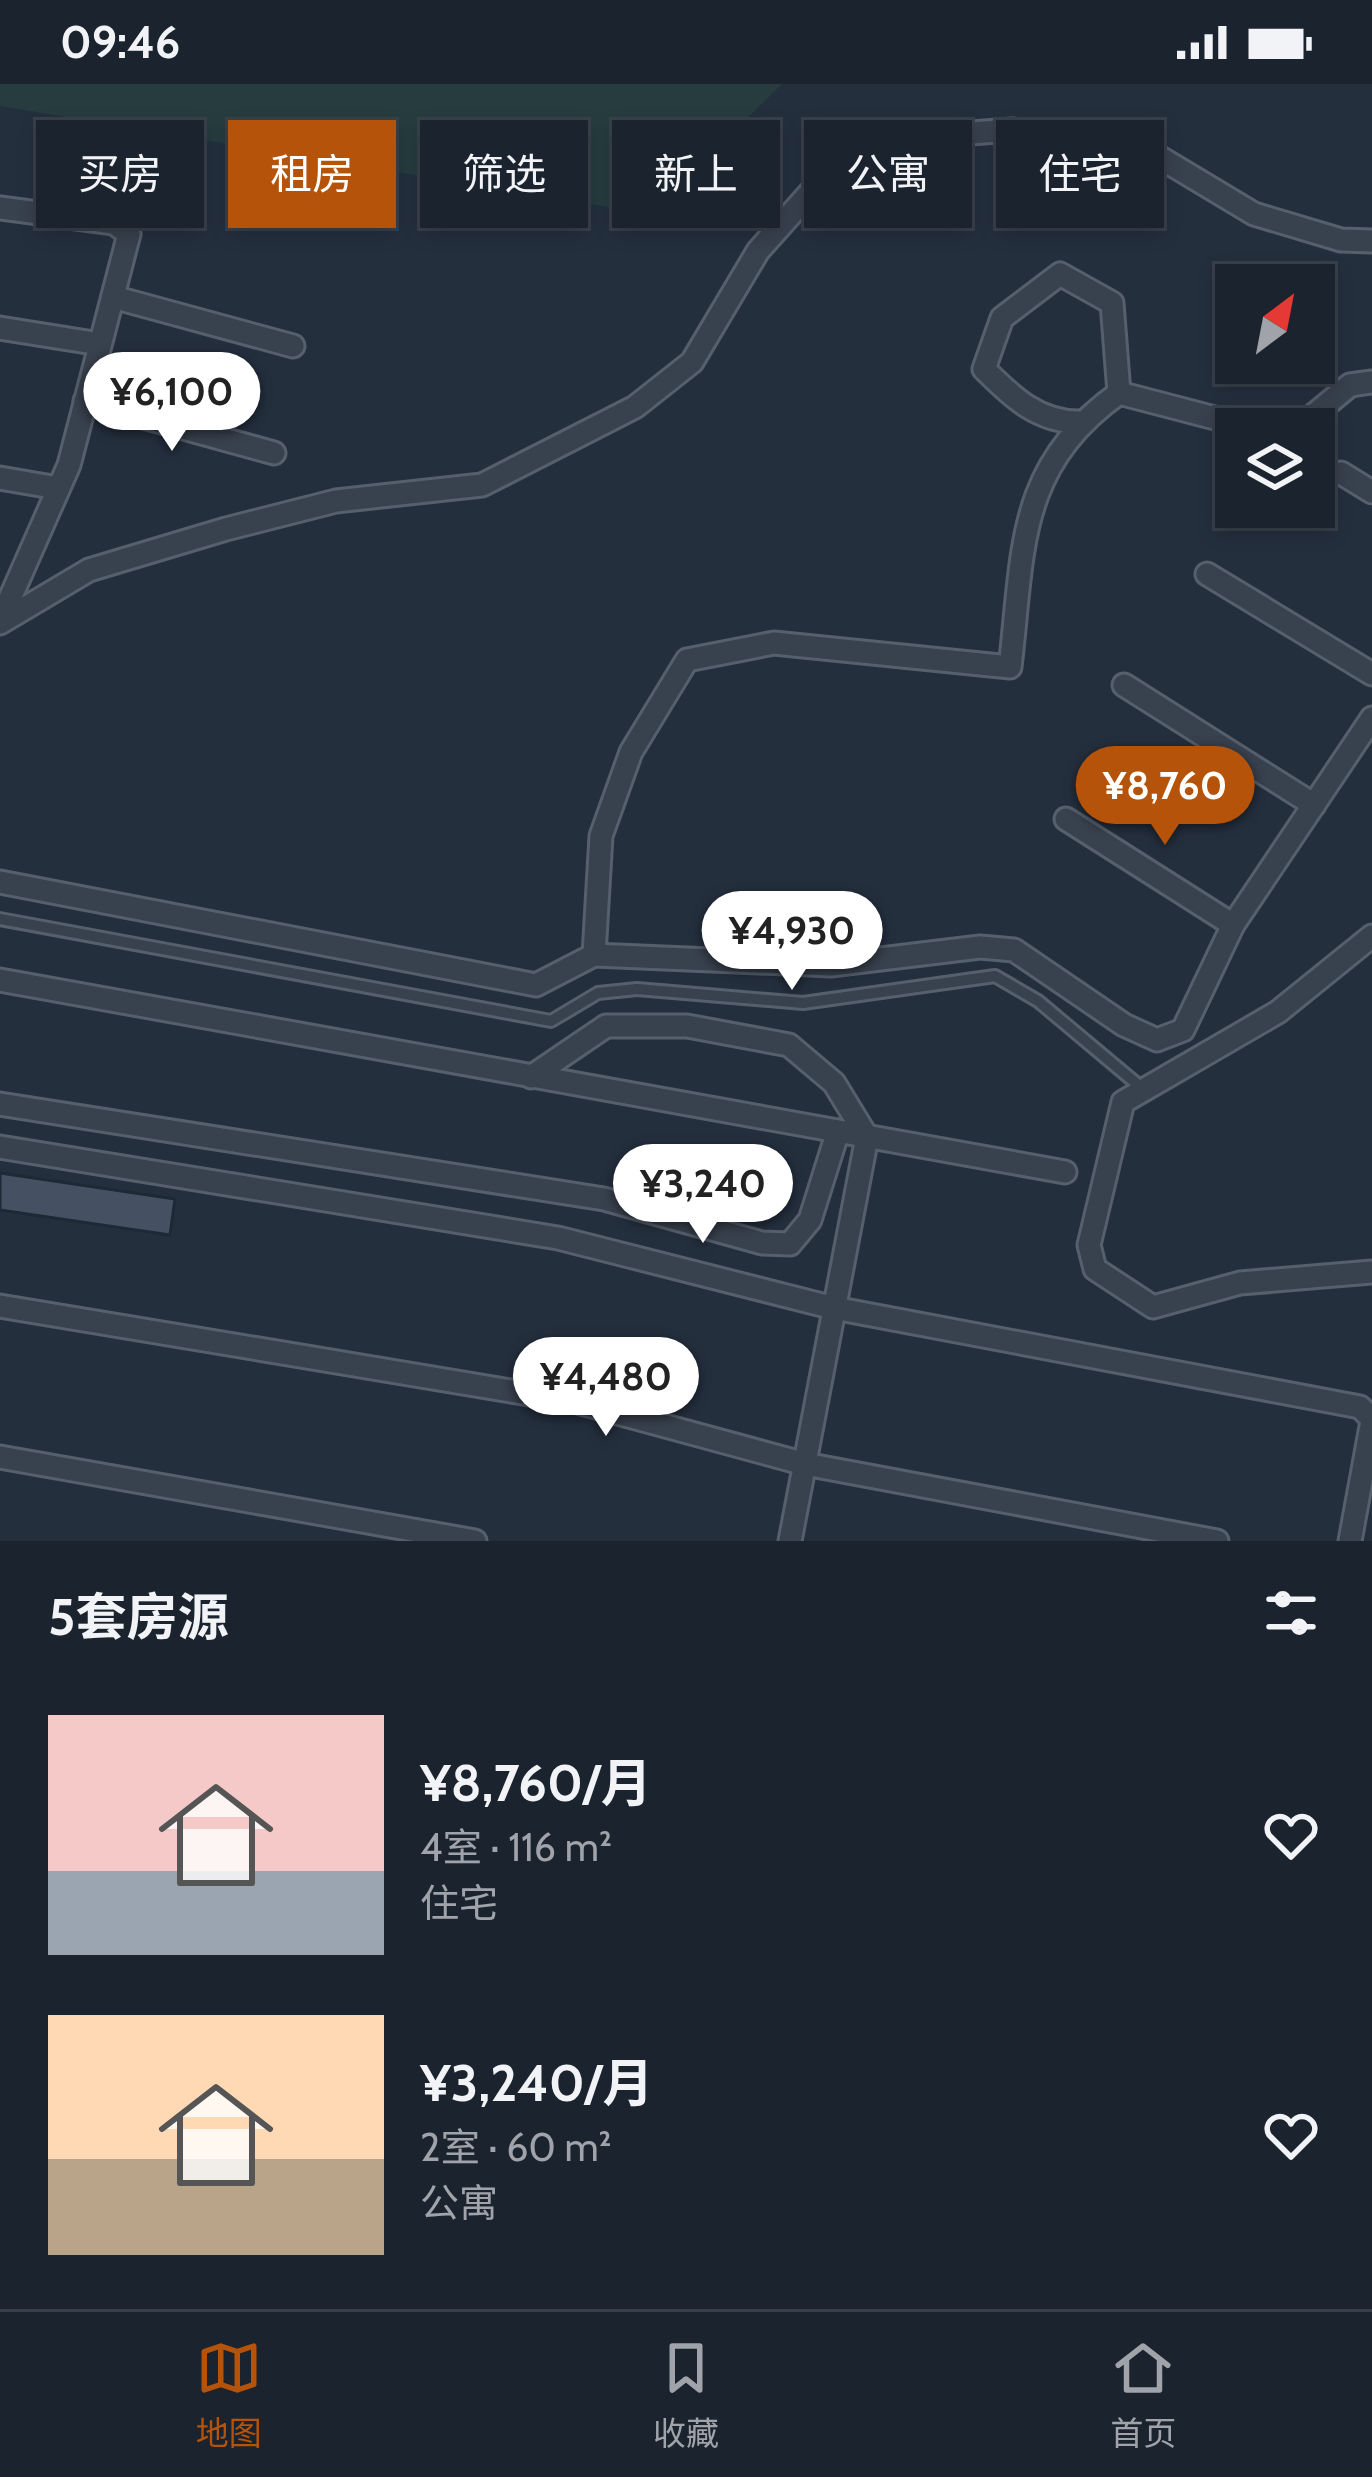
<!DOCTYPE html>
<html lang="zh">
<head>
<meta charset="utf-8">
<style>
  :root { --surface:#1b232e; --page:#242b36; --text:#f1f3f6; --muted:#a0a4aa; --line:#39404a; --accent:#b45309 }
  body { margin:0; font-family:Cabin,"Noto Sans SC",sans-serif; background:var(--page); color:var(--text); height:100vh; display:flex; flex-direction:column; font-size:45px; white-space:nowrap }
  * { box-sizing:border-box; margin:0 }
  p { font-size:39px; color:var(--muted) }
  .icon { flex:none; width:66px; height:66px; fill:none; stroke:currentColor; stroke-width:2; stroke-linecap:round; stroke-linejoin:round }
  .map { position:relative; height:1457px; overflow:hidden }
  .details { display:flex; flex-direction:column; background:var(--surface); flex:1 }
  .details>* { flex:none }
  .guide { position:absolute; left:36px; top:36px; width:1302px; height:108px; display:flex; gap:24px }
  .needle { width:78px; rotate:32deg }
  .tools { position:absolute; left:1215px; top:180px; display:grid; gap:24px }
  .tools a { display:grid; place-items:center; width:120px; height:120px; border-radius:0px; background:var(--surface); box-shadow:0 6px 18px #0003,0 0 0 3px var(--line); font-size:60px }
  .price { position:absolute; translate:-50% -102px; padding:0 27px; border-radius:42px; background:#fff; color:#222; font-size:39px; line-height:78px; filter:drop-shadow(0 3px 6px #0008) }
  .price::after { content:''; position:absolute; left:50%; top:72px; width:36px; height:27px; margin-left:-18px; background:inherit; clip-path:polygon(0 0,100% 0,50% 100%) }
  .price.on { background:var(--accent); color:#fff }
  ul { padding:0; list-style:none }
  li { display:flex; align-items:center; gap:36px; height:300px; padding:0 48px }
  li span { display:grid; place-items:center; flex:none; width:336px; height:240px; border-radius:0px; color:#555 }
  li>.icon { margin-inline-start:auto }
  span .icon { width:144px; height:144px; fill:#fffc; stroke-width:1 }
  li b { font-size:51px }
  h2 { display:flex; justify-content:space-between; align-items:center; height:144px; padding:0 48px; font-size:51px }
  .tag { padding:0 42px; border-radius:0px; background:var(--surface); box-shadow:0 6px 18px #0003,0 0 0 3px var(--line); font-size:42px; line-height:108px }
  .tag.on { background:var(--accent); color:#fff }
  .status { display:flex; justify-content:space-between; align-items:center; height:84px; padding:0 60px; background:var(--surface); direction:ltr }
  .status svg { height:33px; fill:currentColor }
  .tab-bar { display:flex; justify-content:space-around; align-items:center; height:168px; border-top:3px solid var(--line); background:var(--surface); font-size:33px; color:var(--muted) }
  .tab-bar a { display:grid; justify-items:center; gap:6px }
  .tab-bar .on { color:var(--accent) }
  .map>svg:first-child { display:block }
  .green { fill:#263c3f }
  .building { fill:#455162; stroke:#1f2835; stroke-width:3 }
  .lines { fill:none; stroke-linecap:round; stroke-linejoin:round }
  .service-casing { stroke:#565f6c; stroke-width:16 }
  .minor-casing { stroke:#565f6c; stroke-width:27 }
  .service { stroke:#38414e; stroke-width:10 }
  .minor { stroke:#38414e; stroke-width:21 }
</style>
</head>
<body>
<div class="status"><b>09:46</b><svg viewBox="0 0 49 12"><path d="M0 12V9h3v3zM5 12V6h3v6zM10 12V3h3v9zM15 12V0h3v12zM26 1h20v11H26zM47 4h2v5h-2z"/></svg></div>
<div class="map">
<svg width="1372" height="1457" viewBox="0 0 1372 1457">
  <rect width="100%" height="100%" fill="#242f3e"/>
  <path class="green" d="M 0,0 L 782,0 L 650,130 L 0,22 Z"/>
  <path class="building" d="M 0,1089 L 175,1115 L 170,1151 L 0,1126 Z"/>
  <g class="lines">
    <defs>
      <path id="service" d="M 0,835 L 551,937 L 598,909 L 637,905 L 803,919 L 995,892 L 1038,917 L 1143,1005"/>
      <g id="minor">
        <path d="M 0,124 L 114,139 L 129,150 L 69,381 L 0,537"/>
        <path d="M 113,213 L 293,262"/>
        <path d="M 0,244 L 100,260"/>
        <path d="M 1119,309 L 1257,345"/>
        <path d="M 85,317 L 274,369"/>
        <path d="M 1297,345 L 1350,301 L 1372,298"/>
        <path d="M 1341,389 L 1372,408"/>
        <path d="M 0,394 L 58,404"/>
        <path d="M 1207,490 L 1372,590"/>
        <path d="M 0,539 L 89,486 L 226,445 L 336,417 L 482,401 L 635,323 L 692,278 L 758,167 L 817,101 L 901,54 L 1012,46 L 1139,61 L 1254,130 L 1341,156 L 1372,157"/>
        <path d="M 1124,601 L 1314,721"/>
        <path d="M 1066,735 L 1233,841"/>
        <path d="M 0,798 L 536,901 L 594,871 L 831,881 L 980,863 L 1014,866 L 1124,941 L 1157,956 L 1183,946 L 1233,841 L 1372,634"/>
        <path d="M 1372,852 L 1278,928 L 1123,1018 L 1089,1161 L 1095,1185 L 1153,1223 L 1240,1199 L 1372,1188"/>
        <path d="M 594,871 L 601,752 L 631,668 L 687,576 L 774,559 L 1010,583 C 1024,468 1015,383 1119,309 L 1112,219 L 1060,190 L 1002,234 L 984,285 C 1012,313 1038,338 1079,338"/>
        <path d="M 0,896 L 1065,1088"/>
        <path d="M 531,993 L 606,942 L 687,942 L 789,961 L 834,999 L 867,1053 L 790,1457"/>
        <path d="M 0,1020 L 604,1115 L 762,1159 L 790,1160 L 810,1136 L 838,1047"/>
        <path d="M 0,1063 L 558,1154 L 834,1224 L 1360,1323 L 1372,1335"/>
        <path d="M 0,1222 L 577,1318 L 805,1380 L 1217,1457"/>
        <path d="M 0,1373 L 475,1457"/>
        <path d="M 1350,1457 L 1372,1337"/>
      </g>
    </defs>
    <use href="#service" class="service-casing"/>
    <use href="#minor" class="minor-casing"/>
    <use href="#service" class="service"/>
    <use href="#minor" class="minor"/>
  </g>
</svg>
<div class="tools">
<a><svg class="needle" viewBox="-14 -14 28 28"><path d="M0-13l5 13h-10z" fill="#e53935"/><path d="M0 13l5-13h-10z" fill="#a0a4aa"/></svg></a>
<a><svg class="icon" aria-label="layers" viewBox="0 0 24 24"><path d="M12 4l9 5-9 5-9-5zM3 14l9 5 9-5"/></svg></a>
</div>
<b class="price" style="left:172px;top:370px">¥6,100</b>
<b class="price on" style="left:1165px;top:764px">¥8,760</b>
<b class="price" style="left:792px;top:909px">¥4,930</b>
<b class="price" style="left:703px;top:1162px">¥3,240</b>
<b class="price" style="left:606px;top:1355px">¥4,480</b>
<div class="guide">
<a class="tag">买房</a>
<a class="tag on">租房</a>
<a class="tag">筛选</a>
<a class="tag">新上</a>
<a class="tag">公寓</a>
<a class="tag">住宅</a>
</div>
</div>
<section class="details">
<h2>5套房源<svg class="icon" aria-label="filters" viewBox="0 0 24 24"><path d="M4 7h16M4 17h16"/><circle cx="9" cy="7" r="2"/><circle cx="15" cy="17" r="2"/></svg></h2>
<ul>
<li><span style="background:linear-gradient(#f6c9c9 65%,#9aa5b1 0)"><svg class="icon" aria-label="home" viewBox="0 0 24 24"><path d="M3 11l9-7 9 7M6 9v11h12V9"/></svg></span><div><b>¥8,760/月</b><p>4室 · 116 m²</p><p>住宅</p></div><svg class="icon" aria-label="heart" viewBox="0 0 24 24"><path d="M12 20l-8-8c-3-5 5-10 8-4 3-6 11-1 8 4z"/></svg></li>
<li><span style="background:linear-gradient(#ffd9b3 60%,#b9a48a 0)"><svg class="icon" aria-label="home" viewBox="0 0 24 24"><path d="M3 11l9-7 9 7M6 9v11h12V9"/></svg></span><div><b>¥3,240/月</b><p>2室 · 60 m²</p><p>公寓</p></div><svg class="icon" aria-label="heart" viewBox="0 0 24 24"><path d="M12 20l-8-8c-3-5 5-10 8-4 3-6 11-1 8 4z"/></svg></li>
</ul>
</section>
<nav class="tab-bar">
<a class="on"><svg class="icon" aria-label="map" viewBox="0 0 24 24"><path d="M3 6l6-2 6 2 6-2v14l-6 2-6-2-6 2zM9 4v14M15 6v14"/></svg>地图</a>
<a><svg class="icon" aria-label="saved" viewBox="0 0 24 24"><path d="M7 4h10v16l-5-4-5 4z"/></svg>收藏</a>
<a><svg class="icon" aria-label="home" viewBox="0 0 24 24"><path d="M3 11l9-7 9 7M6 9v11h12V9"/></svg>首页</a>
</nav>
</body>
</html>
